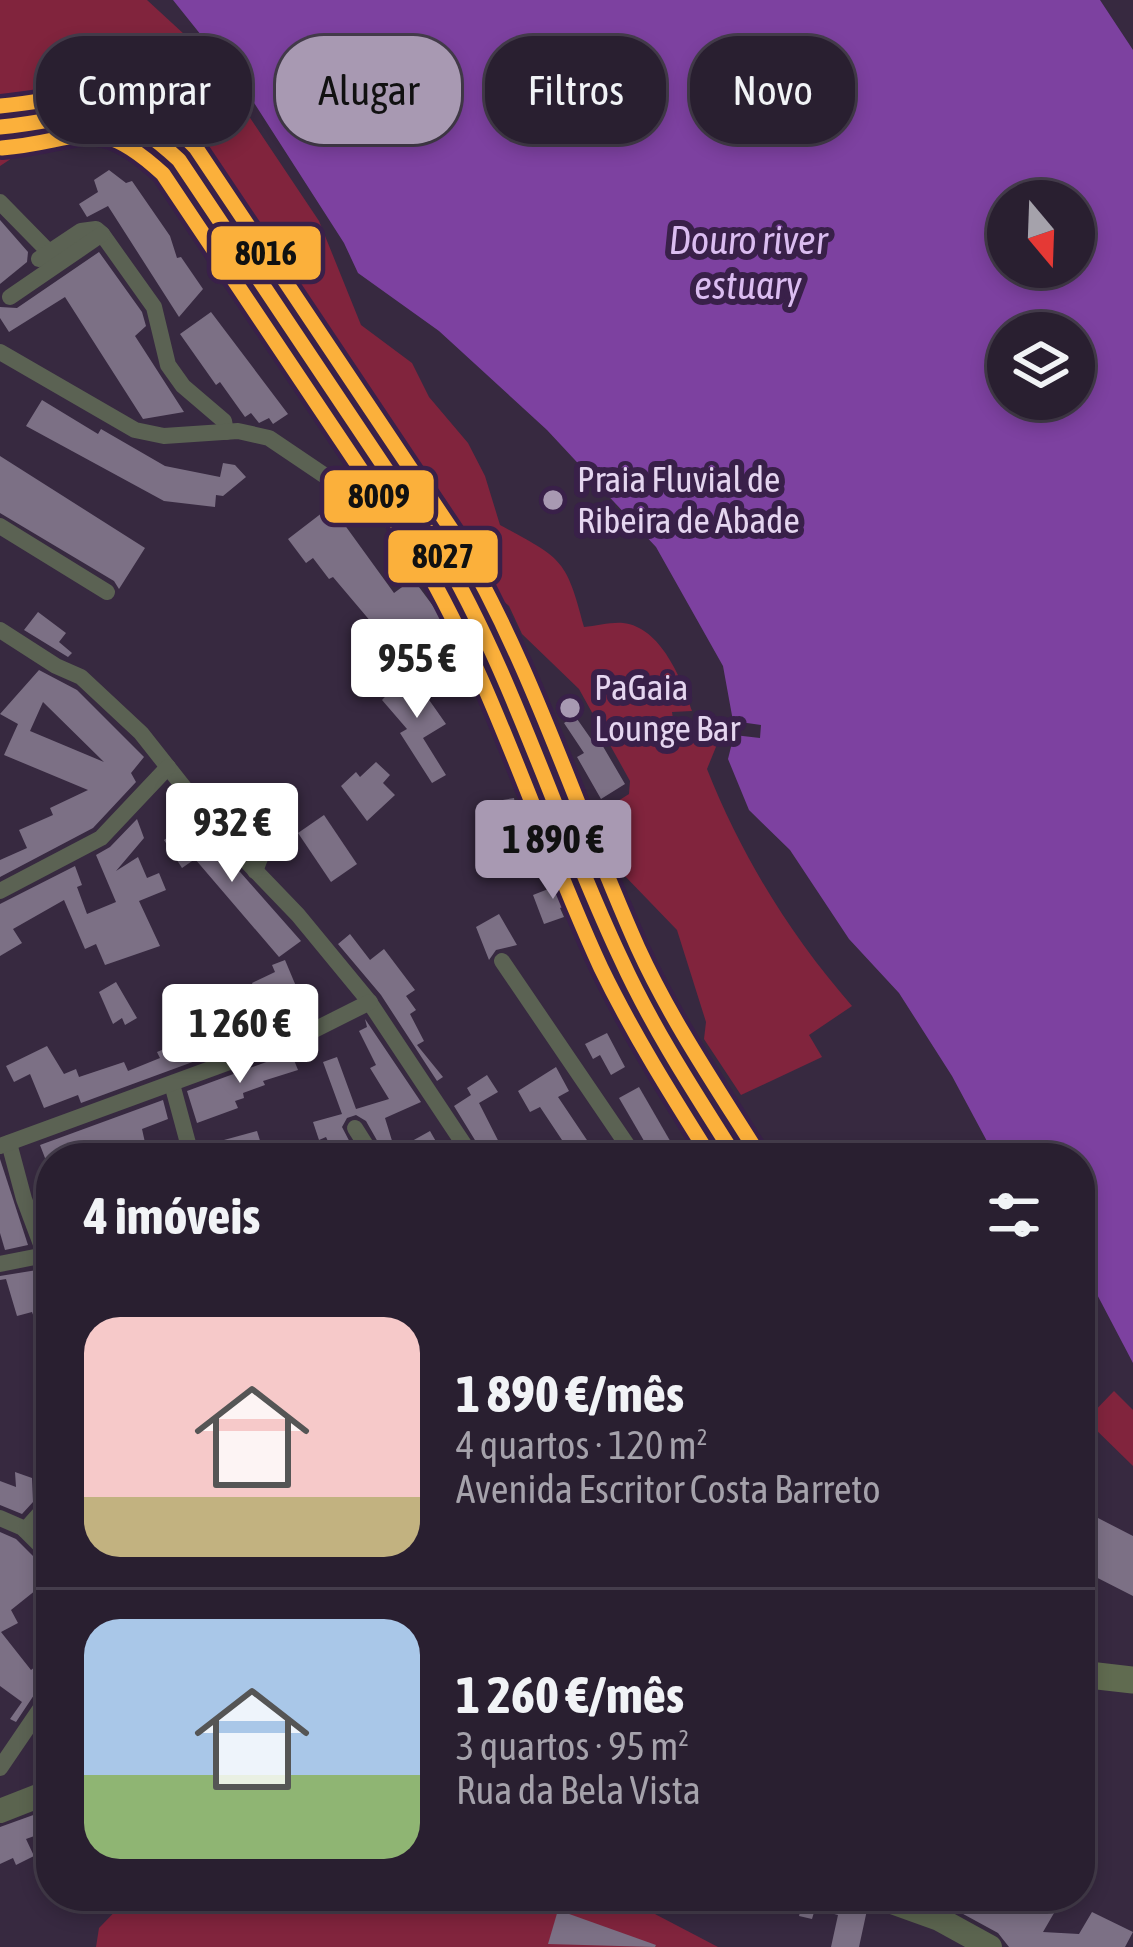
<!DOCTYPE html>
<html lang="pt">
<head>
<meta charset="utf-8">
<style>
  :root { --surface:#291f30; --page:#352c3c; --text:#f1f3f6; --muted:#a5a2ab; --line:#453d4c; --accent:#a899b2 }
  body { margin:0; font-family:"Asap Condensed",sans-serif; background:var(--page); color:var(--text); height:100vh; display:flex; flex-direction:column; font-size:45px; white-space:nowrap }
  * { box-sizing:border-box; margin:0 }
  p { font-size:39px; color:var(--muted) }
  .icon { flex:none; width:66px; height:66px; fill:none; stroke:currentColor; stroke-width:2; stroke-linecap:round; stroke-linejoin:round }
  .map { position:relative; flex:1; overflow:hidden }
  .panel { position:absolute; left:36px; top:1143px; width:1059px; height:768px; display:flex; flex-direction:column; background:var(--surface); border-radius:48px; box-shadow:0 6px 18px #0003,0 0 0 3px var(--line) }
  .panel>* { flex:none }
  .banner { position:absolute; left:36px; top:36px; width:1062px; height:108px; display:flex; gap:24px }
  .needle { width:78px; rotate:161deg }
  .controls { position:absolute; left:987px; top:180px; display:grid; gap:24px }
  .controls a { display:grid; place-items:center; width:108px; height:108px; border-radius:50%; background:var(--surface); box-shadow:0 6px 18px #0003,0 0 0 3px var(--line); font-size:60px }
  .price { position:absolute; translate:-50% -102px; padding:0 27px; border-radius:12px; background:#fff; color:#222; font-size:39px; line-height:78px; filter:drop-shadow(0 3px 6px #0008) }
  .price::after { content:''; position:absolute; left:50%; top:72px; width:36px; height:27px; margin-left:-18px; background:inherit; clip-path:polygon(0 0,100% 0,50% 100%) }
  .price.active { background:var(--accent); color:#111 }
  ul { padding:0; list-style:none }
  li { display:flex; align-items:center; gap:36px; height:300px; padding:0 48px }
  li+li { border-top:3px solid var(--line) }
  li span { display:grid; place-items:center; flex:none; width:336px; height:240px; border-radius:36px; color:#555 }
  li>.icon { margin-inline-start:auto }
  span .icon { width:144px; height:144px; fill:#fffc; stroke-width:1 }
  li b { font-size:51px }
  h2 { display:flex; justify-content:space-between; align-items:center; height:144px; padding:0 48px; font-size:51px }
  .chip { padding:0 42px; border-radius:48px; background:var(--surface); box-shadow:0 6px 18px #0003,0 0 0 3px var(--line); font-size:42px; line-height:108px }
  .chip.active { background:var(--accent); color:#111 }
  .map>svg:first-child { display:block }
  .green { fill:#81243d }
  .water { fill:#7d41a0; fill-rule:evenodd }
  .building { fill:#7c7085; fill-rule:evenodd }
  .lines { fill:none; stroke-linecap:round; stroke-linejoin:round }
  .street { stroke:#5b6253; stroke-width:16 }
  .secondary { stroke:#5b644f; stroke-width:24 }
  .primary { stroke:#606b50; stroke-width:27 }
  .bus-1-casing { stroke:#392049; stroke-width:24 }
  .bus-2-casing { stroke:#392049; stroke-width:24 }
  .bus-3-casing { stroke:#392049; stroke-width:24 }
  .bus-1 { stroke:#fbb03b; stroke-width:15 }
  .bus-2 { stroke:#fbb03b; stroke-width:15 }
  .bus-3 { stroke:#fbb03b; stroke-width:15 }
  .poi-dot { fill:#a899b2; stroke:#392049; stroke-width:4.5 }
  .labels { text-anchor:middle; dominant-baseline:central; stroke-width:12; stroke-linejoin:round; paint-order:stroke }
  .poi-label { font-size:36px; fill:#e5d6f0; stroke:#392049; text-anchor:start }
  .water-label { font-size:39px; font-style:italic; fill:#dbbdf1; stroke:#392049 }
  .line-badge { stroke:#392049; stroke-width:4.5 }
  .pale-badge-label { font-size:33px; text-anchor:middle; font-weight:bold; fill:#111 }
</style>
</head>
<body>
<div class="map">
<svg width="1133" height="1947" viewBox="0 0 1133 1947">
  <rect width="100%" height="100%" fill="#372940"/>
  <g class="green">
    <path d="M 0,0 L 147,0 L 210,58 L 319,221 L 361,325 L 412,363 L 429,397 L 468,443 L 485,476 L 500,525 C 562,559 566,558 584,627 C 596,626 611,622 623,623 C 661,627 682,680 692,711 L 672,712 L 674,726 L 720,737 L 707,769 C 742,857 790,935 852,1006 L 809,1035 L 822,1057 L 741,1095 L 704,1039 L 706,1022 L 677,930 L 623,874 L 596,815 L 629,794 L 630,781 L 579,689 L 522,634 L 509,606 L 464,566 L 172,125 C 144,108 95,83 64,107 C 41,126 26,151 0,166 Z"/>
    <path d="M 1114,1391 L 1133,1410 L 1133,1466 L 1086,1420 Z"/>
    <path d="M 130,1896 L 592,1896 L 653,1913 L 718,1947 L 96,1947 L 99,1928 Z"/>
  </g>
  <path class="water" d="M 173,0 L 1100,0 L 1133,50 L 1133,1363 L 1080,1262 L 1080,1158 L 996,1158 L 952,1076 L 899,993 L 849,939 L 790,850 L 749,810 L 728,759 L 734,735 L 760,738 L 761,725 L 733,721 L 723,666 L 656,547 L 547,430 L 439,331 L 358,273 L 344,243 L 249,95 ZM 1008,201 L 1074,201 L 1074,267 L 1008,267 ZM 1008,333 L 1074,333 L 1074,399 L 1008,399 Z"/>
  <g class="building">
    <path d="M 109,170 L 126,183 L 132,181 L 170,236 L 177,258 L 181,257 L 203,289 L 179,317 L 108,206 L 87,217 L 79,204 L 98,192 L 94,180 Z"/>
    <path d="M 0,220 L 28,252 L 27,262 L 0,284 Z"/>
    <path d="M 99,252 L 142,312 L 146,326 L 135,336 L 184,412 L 143,419 L 65,297 L 9,332 L 0,318 L 0,307 L 17,308 Z"/>
    <path d="M 211,312 L 288,414 L 273,424 L 269,418 L 259,423 L 251,413 L 245,417 L 220,382 L 216,385 L 180,334 Z"/>
    <path d="M 42,400 L 98,434 L 101,429 L 165,466 L 220,477 L 223,463 L 235,465 L 246,477 L 223,496 L 216,495 L 215,507 L 164,501 L 26,426 Z"/>
    <path d="M 0,456 L 145,548 L 119,589 L 114,581 L 0,513 Z"/>
    <path d="M 331,506 L 394,593 L 413,579 L 442,618 L 407,644 L 400,634 L 388,642 L 333,577 L 329,579 L 313,558 L 306,563 L 288,539 Z"/>
    <path d="M 38,612 L 66,633 L 59,642 L 72,653 L 68,657 L 24,630 Z"/>
    <path d="M 39,670 L 77,690 L 144,757 L 131,773 L 136,782 L 93,828 L 0,877 L 0,860 L 27,848 L 19,830 L 53,815 L 50,808 L 88,790 L 4,755 L 18,724 L 0,714 ZM 43,702 L 104,762 L 30,731 Z"/>
    <path d="M 415,672 L 425,682 L 420,687 L 446,724 L 423,738 L 446,775 L 432,783 L 400,733 L 407,729 L 382,700 L 407,674 L 409,677 Z"/>
    <path d="M 575,716 L 596,746 L 601,743 L 625,784 L 601,799 L 577,757 L 584,753 L 564,723 Z"/>
    <path d="M 376,762 L 390,775 L 383,783 L 395,795 L 367,821 L 341,786 L 356,772 L 360,777 Z"/>
    <path d="M 514,798 L 519,830 L 496,834 L 491,802 Z"/>
    <path d="M 324,815 L 357,864 L 331,882 L 298,833 Z"/>
    <path d="M 137,819 L 144,838 L 116,871 L 138,857 L 147,878 L 159,873 L 166,890 L 139,901 L 160,946 L 105,965 L 96,944 L 85,949 L 64,900 L 13,929 L 22,943 L 0,956 L 0,904 L 75,866 L 82,885 L 77,887 L 87,914 L 116,902 L 96,855 L 110,847 Z"/>
    <path d="M 194,820 L 301,941 L 279,957 L 195,859 L 182,868 L 164,840 Z"/>
    <path d="M 566,882 L 575,903 L 560,908 L 564,917 L 544,924 L 533,895 Z"/>
    <path d="M 499,914 L 517,945 L 496,950 L 489,960 L 476,927 Z"/>
    <path d="M 350,934 L 370,960 L 384,949 L 415,990 L 406,996 L 416,1010 L 410,1014 L 424,1041 L 417,1045 L 443,1077 L 437,1081 L 381,995 L 338,944 Z"/>
    <path d="M 285,960 L 298,991 L 264,1009 L 252,983 L 275,972 L 272,965 Z"/>
    <path d="M 116,982 L 137,1018 L 125,1025 L 122,1018 L 113,1024 L 99,992 Z"/>
    <path d="M 192,995 L 201,1014 L 227,1001 L 247,1042 L 81,1103 L 78,1095 L 44,1108 L 30,1074 L 14,1082 L 6,1066 L 47,1046 L 64,1074 L 76,1069 L 79,1077 L 124,1062 L 128,1071 L 160,1058 L 157,1052 L 193,1037 L 177,1002 Z"/>
    <path d="M 365,1019 L 421,1102 L 385,1118 L 393,1144 L 401,1142 L 403,1146 L 430,1131 L 438,1145 L 414,1158 L 387,1158 L 366,1121 L 356,1115 L 347,1118 L 342,1127 L 356,1154 L 336,1158 L 326,1137 L 319,1140 L 313,1122 L 342,1114 L 323,1062 L 337,1057 L 356,1109 L 389,1099 L 370,1068 L 376,1065 L 359,1031 L 367,1027 Z"/>
    <path d="M 607,1033 L 625,1067 L 611,1075 L 600,1055 L 593,1059 L 585,1044 Z"/>
    <path d="M 313,1045 L 315,1052 L 294,1060 L 298,1070 L 263,1081 L 265,1085 L 243,1093 L 244,1098 L 235,1101 L 238,1108 L 197,1123 L 187,1091 Z"/>
    <path d="M 556,1067 L 569,1091 L 558,1097 L 599,1158 L 574,1158 L 540,1107 L 530,1112 L 518,1091 Z"/>
    <path d="M 487,1075 L 498,1092 L 479,1103 L 507,1158 L 486,1158 L 454,1106 L 471,1095 L 467,1088 Z"/>
    <path d="M 639,1087 L 680,1158 L 654,1158 L 619,1098 Z"/>
    <path d="M 163,1100 L 168,1119 L 142,1129 L 146,1147 L 121,1153 L 118,1141 L 66,1158 L 45,1158 L 40,1145 Z"/>
    <path d="M 257,1131 L 263,1150 L 204,1158 L 202,1146 Z"/>
    <path d="M 0,1159 L 28,1245 L 5,1250 L 0,1233 Z"/>
    <path d="M 37,1270 L 42,1280 L 51,1284 L 49,1358 L 32,1312 L 17,1316 L 6,1279 L 0,1280 L 0,1276 Z"/>
    <path d="M 1083,1467 L 1098,1518 L 1133,1536 L 1133,1596 L 1080,1569 L 1080,1468 Z"/>
    <path d="M 15,1472 L 32,1478 L 33,1502 L 22,1514 L 0,1505 L 0,1481 L 16,1487 Z"/>
    <path d="M 0,1532 L 16,1539 L 42,1565 L 51,1568 L 51,1578 L 11,1610 L 18,1623 L 1,1632 L 31,1670 L 51,1655 L 51,1678 L 40,1686 L 16,1722 L 10,1719 L 22,1702 L 0,1686 Z"/>
    <path d="M 50,1809 L 51,1830 L 26,1839 L 34,1856 L 16,1865 L 13,1858 L 0,1864 L 0,1827 Z"/>
    <path d="M 785,1896 L 859,1896 L 867,1910 L 859,1947 L 831,1947 L 838,1915 L 815,1909 L 812,1919 L 799,1916 L 802,1905 L 784,1899 Z"/>
    <path d="M 944,1896 L 972,1896 L 1003,1914 L 1009,1903 L 1025,1912 L 1030,1904 L 1040,1904 L 1045,1896 L 1053,1896 L 1061,1901 L 1043,1932 L 1079,1934 L 1092,1912 L 1133,1932 L 1125,1947 L 1009,1947 L 998,1933 L 943,1903 Z"/>
    <path d="M 558,1910 L 656,1945 L 655,1947 L 548,1944 Z"/>
  </g>
  <g class="lines">
    <g class="street">
      <path d="M 0,202 L 49,252"/>
      <path d="M 39,259 L 81,231 L 96,229 L 102,234 L 154,307 L 168,365 L 183,386 L 224,421 L 226,432"/>
      <path d="M 10,297 L 102,234"/>
      <path d="M 0,352 L 135,430 L 164,436 L 238,431 L 269,438 L 383,515 L 426,551 L 438,547"/>
      <path d="M 0,526 L 107,592"/>
      <path d="M 0,630 L 56,666 L 81,677 L 141,733 L 224,838 L 298,915 L 368,1000 L 473,1158"/>
      <path d="M 255,871 L 262,853 L 255,817 L 281,814"/>
      <path d="M 0,891 L 101,838 L 168,767"/>
      <path d="M 502,961 L 636,1158"/>
      <path d="M 172,1084 L 192,1158"/>
      <path d="M 355,1128 L 374,1158"/>
      <path d="M 9,1143 L 24,1199 L 51,1271"/>
      <path d="M 0,1146 L 306,1034 L 370,1002"/>
      <path d="M 0,1264 L 45,1255"/>
      <path d="M 0,1518 L 23,1528 L 51,1556"/>
      <path d="M 25,1530 L 51,1501"/>
      <path d="M 0,1768 L 51,1693"/>
      <path d="M 926,1914 L 932,1896"/>
    </g>
    <g class="secondary">
      <path d="M 0,1811 L 51,1791"/>
      <path d="M 875,1896 L 939,1919 L 990,1947"/>
    </g>
    <g class="primary">
      <path d="M 0,127 C 92,124 99,79 179,160 L 438,547 L 476,612 L 505,675 L 619,956 L 655,1028 L 736,1158"/>
      <path d="M 1080,1674 L 1133,1680"/>
    </g>
    <defs>
      <path id="bus-1" d="M 0,127 C 92,119 102,89 179,160 L 438,547 C 515,678 556,822 621,959 C 653,1029 695,1093 736,1158"/>
      <path id="bus-2" d="M 2,148 C 83,141 95,111 163,174 L 420,558 C 496,688 538,832 601,968 C 633,1034 672,1096 711,1158"/>
      <path id="bus-3" d="M 0,106 C 95,97 120,69 196,148 L 455,535 C 533,666 576,810 638,948 C 670,1018 713,1082 754,1147"/>
    </defs>
    <use href="#bus-1" class="bus-1-casing"/>
    <use href="#bus-2" class="bus-2-casing"/>
    <use href="#bus-3" class="bus-3-casing"/>
    <use href="#bus-1" class="bus-1"/>
    <use href="#bus-2" class="bus-2"/>
    <use href="#bus-3" class="bus-3"/>
  </g>
  <g class="poi-dot">
    <circle cx="553" cy="500" r="12"/>
    <circle cx="570" cy="708" r="12"/>
  </g>
  <g class="labels">
    <g class="poi-label">
      <text x="577" y="479">Praia Fluvial de<tspan x="577" dy="41">Ribeira de Abade</tspan></text>
      <text x="594" y="687">PaGaia<tspan x="594" dy="41">Lounge Bar</tspan></text>
    </g>
    <g class="water-label">
      <text x="748" y="240">Douro river<tspan x="748" dy="45">estuary</tspan></text>
    </g>
  </g>
  <g class="line-badge">
    <rect x="209" y="224" width="114" height="58" rx="12" fill="#fbb03b"/>
    <rect x="322" y="468" width="114" height="57" rx="12" fill="#fbb03b"/>
    <rect x="386" y="528" width="114" height="57" rx="12" fill="#fbb03b"/>
  </g>
  <g class="pale-badge-label">
    <text x="266" y="265">8016</text>
    <text x="379" y="508">8009</text>
    <text x="443" y="568">8027</text>
  </g>
</svg>
<div class="controls">
<a><svg class="needle" viewBox="-14 -14 28 28"><path d="M0-13l5 13h-10z" fill="#e53935"/><path d="M0 13l5-13h-10z" fill="#a5a2ab"/></svg></a>
<a><svg class="icon" aria-label="layers" viewBox="0 0 24 24"><path d="M12 4l9 5-9 5-9-5zM3 14l9 5 9-5"/></svg></a>
</div>
<b class="price" style="left:417px;top:721px">955 €</b>
<b class="price" style="left:232px;top:885px">932 €</b>
<b class="price active" style="left:553px;top:902px">1 890 €</b>
<b class="price" style="left:240px;top:1086px">1 260 €</b>
<div class="banner">
<a class="chip">Comprar</a>
<a class="chip active">Alugar</a>
<a class="chip">Filtros</a>
<a class="chip">Novo</a>
</div>
<section class="panel">
<h2>4 imóveis<svg class="icon" aria-label="filters" viewBox="0 0 24 24"><path d="M4 7h16M4 17h16"/><circle cx="9" cy="7" r="2"/><circle cx="15" cy="17" r="2"/></svg></h2>
<ul>
<li><span style="background:linear-gradient(#f6c9c9 75%,#c2b280 0)"><svg class="icon" aria-label="home" viewBox="0 0 24 24"><path d="M3 11l9-7 9 7M6 9v11h12V9"/></svg></span><div><b>1 890 €/mês</b><p>4 quartos · 120 m²</p><p>Avenida Escritor Costa Barreto</p></div></li>
<li><span style="background:linear-gradient(#a9c7e8 65%,#8fb573 0)"><svg class="icon" aria-label="home" viewBox="0 0 24 24"><path d="M3 11l9-7 9 7M6 9v11h12V9"/></svg></span><div><b>1 260 €/mês</b><p>3 quartos · 95 m²</p><p>Rua da Bela Vista</p></div></li>
</ul>
</section>
</div>
</body>
</html>
